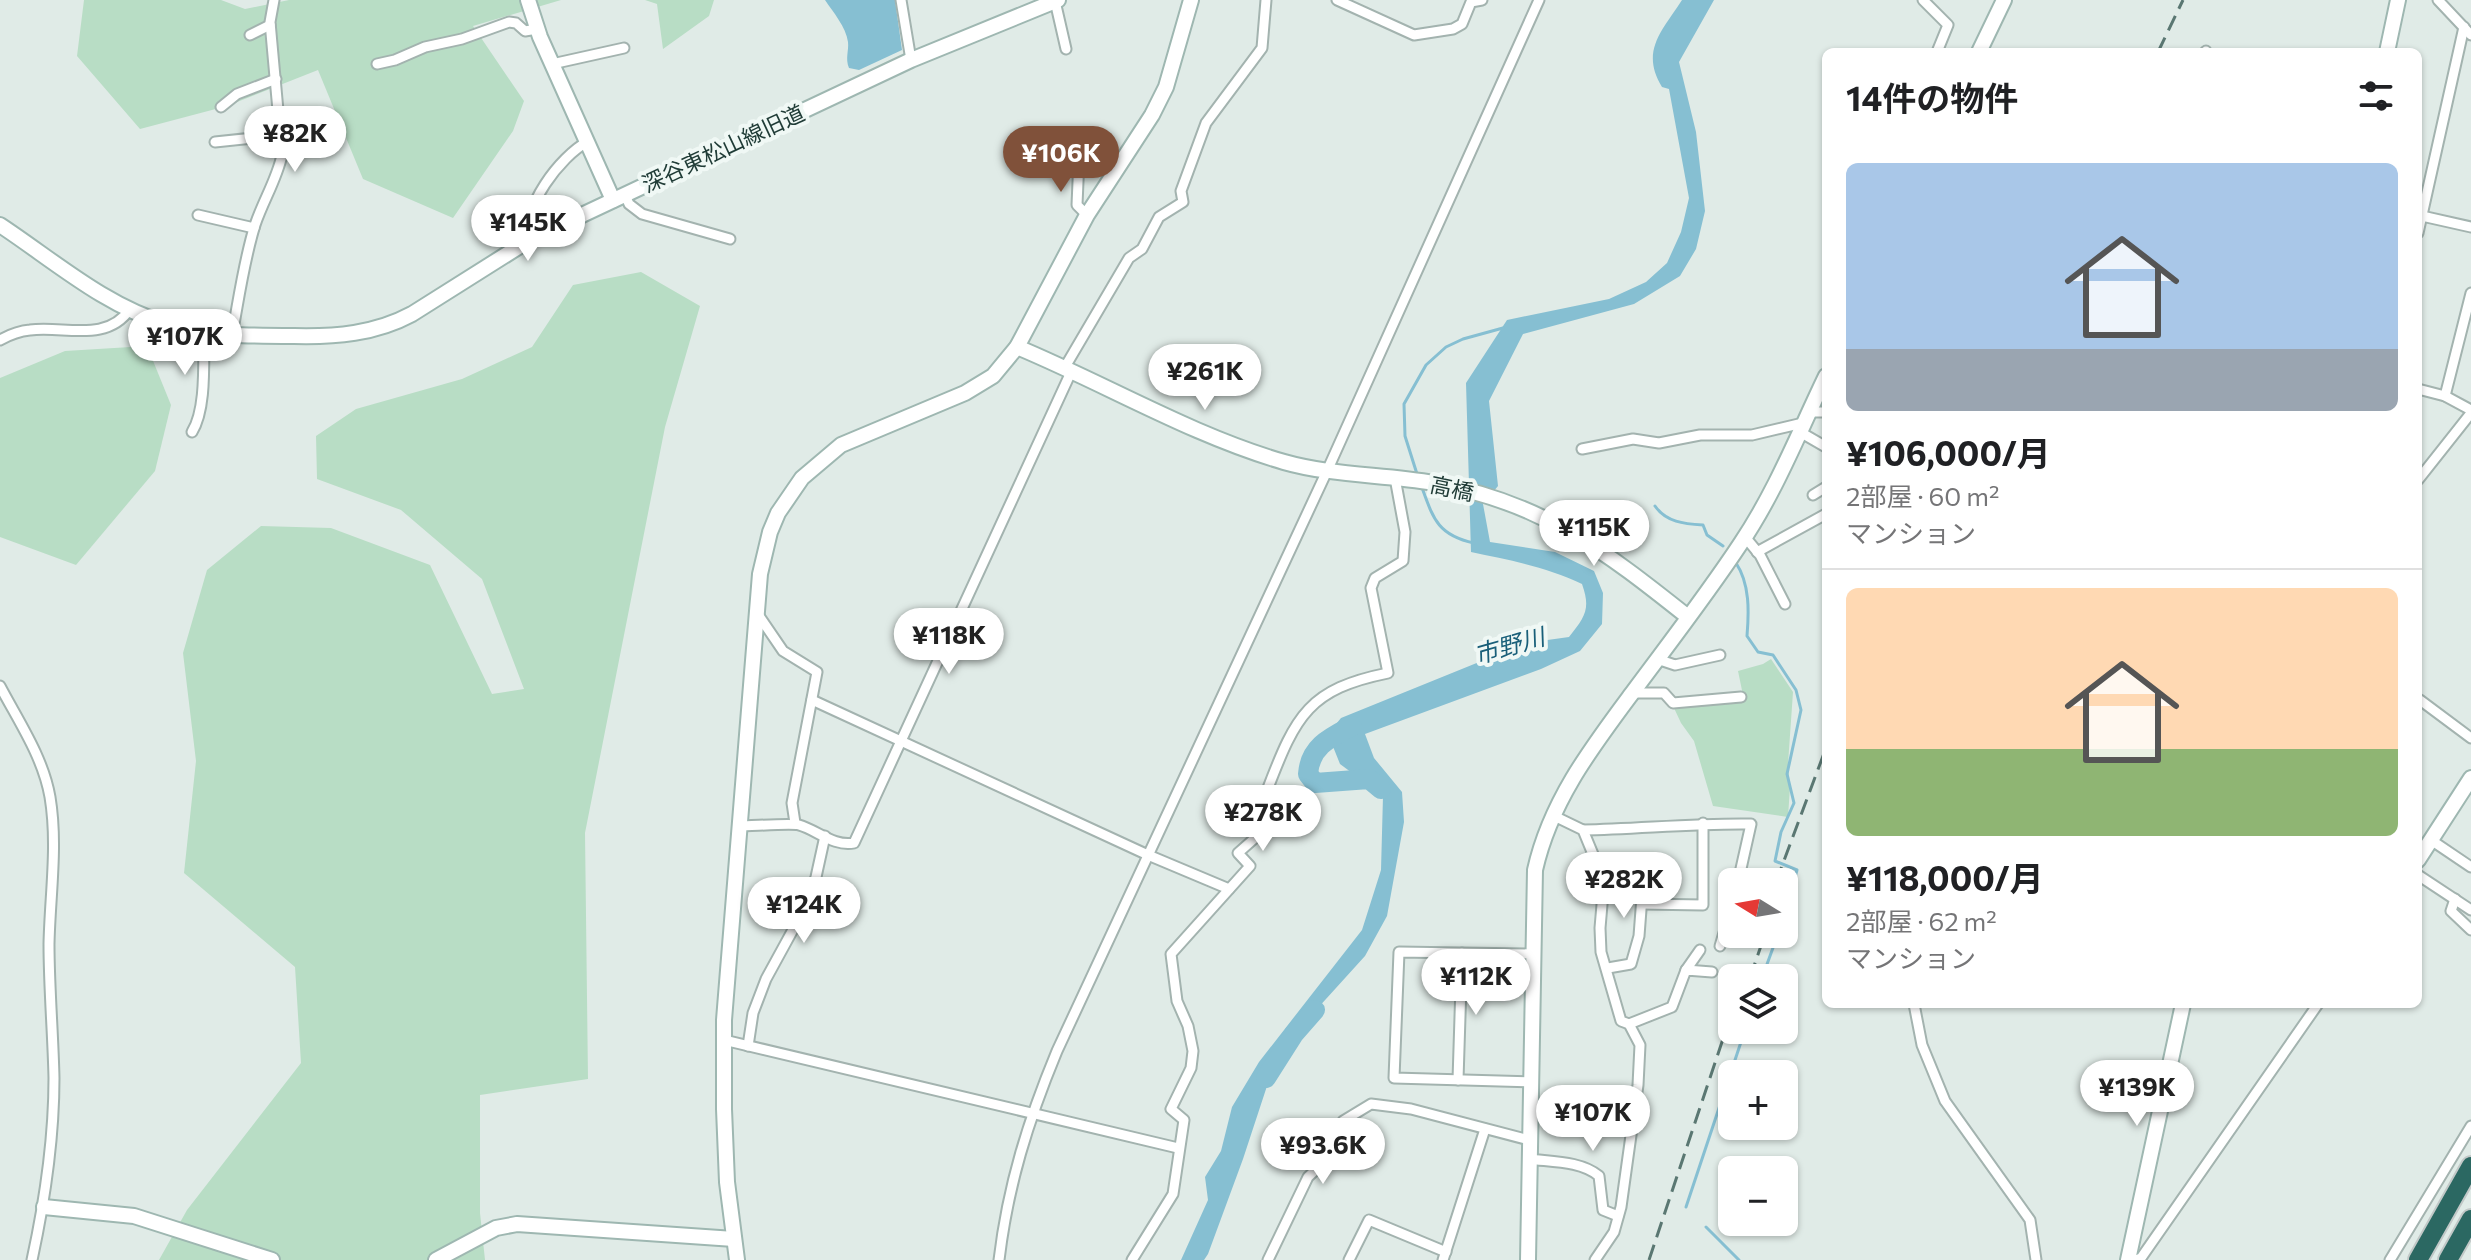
<!DOCTYPE html>
<html lang="ja">
<head>
<meta charset="utf-8">
<style>
  :root { --surface:#fff; --page:#f2f2f2; --text:#202124; --muted:#757577; --line:#e0e0e0; --accent:#80513a }
  body { margin:0; font-family:Commissioner,"Noto Sans JP",sans-serif; background:var(--page); color:var(--text); height:100vh; display:flex; flex-direction:column; font-size:30px; white-space:nowrap }
  * { box-sizing:border-box; margin:0 }
  p { font-size:26px; color:var(--muted) }
  .icon { flex:none; width:44px; height:44px; fill:none; stroke:currentColor; stroke-width:2; stroke-linecap:round; stroke-linejoin:round }
  .map { position:relative; flex:1; overflow:hidden }
  .panel { position:absolute; left:1822px; top:48px; width:600px; height:960px; display:flex; flex-direction:column; background:var(--surface); border-radius:12px; box-shadow:0 2px 6px #0004 }
  .panel>* { flex:none }
  .needle { width:52px; rotate:281deg }
  .controls { position:absolute; left:1718px; top:868px; display:grid; gap:16px }
  .controls a { display:grid; place-items:center; width:80px; height:80px; border-radius:12px; background:var(--surface); box-shadow:0 2px 6px #0004; font-size:40px }
  .price { position:absolute; translate:-50% -68px; padding:0 18px; border-radius:28px; background:#fff; color:#222; font-size:26px; line-height:52px; filter:drop-shadow(0 2px 4px #0008) }
  .price::after { content:''; position:absolute; left:50%; top:48px; width:24px; height:18px; margin-left:-12px; background:inherit; clip-path:polygon(0 0,100% 0,50% 100%) }
  .price.on { background:var(--accent); color:#fff }
  ul { padding:0; list-style:none }
  li { display:grid; align-content:center; gap:16px; height:424px; padding:0 24px }
  li+li { border-top:2px solid var(--line) }
  li span { display:grid; place-items:center; height:248px; border-radius:12px; color:#555 }
  li>.icon { margin-inline-start:auto }
  span .icon { width:144px; height:144px; fill:#fffc; stroke-width:1 }
  li b { font-size:34px }
  h2 { display:flex; justify-content:space-between; align-items:center; height:96px; padding:0 24px; font-size:34px }
  .map>svg:first-child { display:block }
  .green { fill:#b8ddc5 }
  .water { fill:#86bfd2 }
  .lines { fill:none; stroke-linecap:round; stroke-linejoin:round }
  .stream { stroke:#86bfd2; stroke-width:3 }
  .river { stroke:#86bfd2; stroke-width:20 }
  .street-casing { stroke:#a3b3af; stroke-width:13 }
  .secondary-casing { stroke:#9eb7b1; stroke-width:18 }
  .highway-casing { stroke:#c1c8c7; stroke-width:22 }
  .street { stroke:#fff; stroke-width:9 }
  .secondary { stroke:#fff; stroke-width:14 }
  .highway { stroke:#2b6862; stroke-width:18 }
  .rail { stroke:#5a7772; stroke-width:3; stroke-dasharray:16 8; stroke-linecap:butt }
  .labels { text-anchor:middle; dominant-baseline:central; stroke-width:8; stroke-linejoin:round; paint-order:stroke }
  .street-label { font-size:22px; fill:#203c37; stroke:#f0f8f5 }
  .water-label { font-size:24px; font-style:italic; fill:#195f79; stroke:#f0f8f5 }
</style>
</head>
<body>
<div class="map">
<svg width="2471" height="1260" viewBox="0 0 2471 1260">
  <rect width="100%" height="100%" fill="#e0ebe7"/>
  <g class="green">
    <path d="M 84,0 L 221,0 L 245,9 L 289,0 L 561,0 L 473,26 L 524,101 L 513,131 L 453,218 L 363,179 L 318,70 L 227,106 L 140,129 L 77,56 Z"/>
    <path d="M 645,0 L 714,0 L 709,16 L 663,49 L 657,4 Z"/>
    <path d="M 641,272 L 700,306 L 665,427 L 585,833 L 588,1079 L 480,1095 L 480,1213 L 485,1260 L 159,1260 L 187,1210 L 301,1063 L 295,967 L 184,873 L 196,761 L 183,653 L 207,570 L 261,526 L 331,528 L 430,565 L 492,694 L 524,689 L 482,579 L 401,510 L 317,479 L 316,436 L 356,409 L 462,379 L 532,347 L 573,285 Z"/>
    <path d="M 147,346 L 171,405 L 155,471 L 76,565 L 0,537 L 0,378 L 65,351 Z"/>
    <path d="M 1771,659 L 1793,692 L 1788,764 L 1790,787 L 1788,817 L 1713,806 L 1694,741 L 1681,723 L 1674,708 L 1744,700 L 1738,671 L 1763,664 Z"/>
  </g>
  <g class="water">
    <path d="M 825,0 L 895,0 L 902,50 L 859,70 L 849,68 C 845,58 849,51 848,42 C 846,27 833,12 825,0 Z"/>
    <path d="M 1682,0 L 1714,0 L 1679,62 L 1696,132 L 1705,211 L 1696,249 L 1680,276 L 1634,304 L 1523,334 L 1489,401 L 1498,486 L 1483,504 L 1490,542 L 1555,552 L 1594,571 L 1603,593 L 1602,624 L 1580,651 L 1541,669 L 1365,734 L 1374,758 L 1402,792 L 1404,822 L 1387,916 L 1365,956 L 1287,1042 L 1268,1083 L 1243,1159 L 1208,1254 L 1204,1260 L 1181,1260 L 1208,1200 L 1205,1177 L 1221,1151 L 1232,1107 L 1259,1062 L 1362,930 L 1381,870 L 1383,796 L 1340,764 L 1328,734 L 1341,718 L 1526,643 L 1569,637 C 1585,617 1591,609 1582,584 C 1547,567 1509,560 1471,552 L 1466,383 L 1507,320 L 1609,299 L 1646,282 L 1667,263 L 1681,232 L 1689,198 L 1669,89 L 1662,87 C 1640,51 1662,31 1682,0 Z"/>
  </g>
  <g class="lines">
    <g class="stream">
      <path d="M 1417,474 L 1405,436 L 1404,404 L 1426,365 L 1446,347 L 1463,339 L 1503,328"/>
      <path d="M 1421,485 C 1433,518 1437,535 1474,543"/>
      <path d="M 1655,506 C 1666,522 1684,524 1703,525 L 1707,535 L 1723,546"/>
      <path d="M 1736,563 C 1750,584 1749,612 1747,636 L 1758,652 L 1773,655 L 1796,690 L 1801,710 L 1787,774 L 1794,803 L 1781,832 L 1775,861 L 1797,870 L 1784,916"/>
      <path d="M 1762,978 L 1778,934"/>
      <path d="M 1686,1207 L 1745,1030"/>
      <path d="M 1706,1227 L 1739,1260"/>
    </g>
    <g class="river">
      <path d="M 1352,726 C 1329,738 1310,747 1308,774 L 1315,783 L 1369,779 L 1381,789"/>
      <path d="M 1266,1078 L 1294,1034 L 1315,1010"/>
    </g>
    <defs>
      <g id="street">
        <path d="M 901,0 L 911,60"/>
        <path d="M 1337,0 L 1414,35 L 1453,29 L 1462,24 L 1471,2 L 1482,0"/>
        <path d="M 1923,0 L 1948,25 L 1937,52"/>
        <path d="M 2438,0 L 2471,35"/>
        <path d="M 1055,1 L 1066,49"/>
        <path d="M 250,35 L 270,25"/>
        <path d="M 2205,52 L 2206,51"/>
        <path d="M 377,64 L 395,60 L 425,47 L 462,39 L 509,22 L 516,23 L 525,31 L 537,29"/>
        <path d="M 552,64 L 624,48"/>
        <path d="M 221,107 L 237,94 L 276,79"/>
        <path d="M 215,142 L 281,135"/>
        <path d="M 1079,158 L 1077,205 L 1087,215"/>
        <path d="M 625,195 L 629,204 L 642,214 L 730,239"/>
        <path d="M 198,215 L 254,228"/>
        <path d="M 2422,216 L 2471,227"/>
        <path d="M 2418,233 L 2464,27"/>
        <path d="M 531,239 C 520,208 561,156 587,142"/>
        <path d="M 232,335 C 239,298 244,260 255,225 C 263,201 277,179 282,155 L 270,22 L 274,0"/>
        <path d="M 0,340 C 9,335 19,331 30,330 C 63,325 106,344 130,309"/>
        <path d="M 1065,367 L 1129,258 L 1142,249 L 1159,217 L 1183,202 L 1181,191 L 1206,123 L 1262,48 L 1266,0"/>
        <path d="M 2418,389 L 2445,396 L 2471,410"/>
        <path d="M 2445,396 L 2471,293"/>
        <path d="M 1809,412 L 1826,412"/>
        <path d="M 192,432 C 207,408 203,359 204,331"/>
        <path d="M 1800,432 L 1826,447"/>
        <path d="M 1582,449 L 1633,439 L 1659,443 L 1700,435 L 1752,435 L 1803,423"/>
        <path d="M 2418,480 L 2471,413"/>
        <path d="M 1813,495 L 1826,487"/>
        <path d="M 1745,537 L 1760,555 L 1785,604"/>
        <path d="M 1757,552 L 1826,514"/>
        <path d="M 757,613 L 783,651 L 817,672 L 792,803 L 795,823"/>
        <path d="M 1657,659 L 1675,665 L 1720,655"/>
        <path d="M 0,686 C 19,722 43,757 50,797 C 58,845 50,895 49,944 C 49,988 53,1033 54,1078 C 54,1140 45,1200 32,1260"/>
        <path d="M 1632,693 L 1664,693 L 1673,703 L 1741,697"/>
        <path d="M 812,700 L 1148,855 L 1229,889"/>
        <path d="M 2420,700 L 2471,738"/>
        <path d="M 1552,815 L 1583,830 L 1604,881 L 1600,928 L 1601,952 L 1621,1021 L 1629,1024 L 1640,1045 L 1638,1085 L 1621,1207 L 1614,1232 L 1595,1260"/>
        <path d="M 740,826 C 752,826 791,823 799,825 C 817,830 834,847 854,843 L 1072,370"/>
        <path d="M 1583,830 C 1639,829 1695,823 1751,824 L 1738,882"/>
        <path d="M 2431,840 L 2471,867"/>
        <path d="M 2418,875 L 2471,910"/>
        <path d="M 1604,881 L 1643,883 L 1639,936 L 1631,964 L 1608,968"/>
        <path d="M 2455,899 L 2451,911 L 2471,930"/>
        <path d="M 1642,904 L 1703,905 L 1703,823"/>
        <path d="M 1720,946 L 1732,906"/>
        <path d="M 1686,970 L 1700,950"/>
        <path d="M 1914,1004 L 1922,1045 L 1945,1101 L 2030,1220 L 2036,1260"/>
        <path d="M 1629,1024 L 1672,1007 L 1686,970 L 1712,972"/>
        <path d="M 724,1040 L 1178,1148"/>
        <path d="M 748,1046 L 753,1013 L 766,979 L 807,904 L 816,877 L 825,836"/>
        <path d="M 1458,1080 L 1462,953"/>
        <path d="M 1531,1082 L 1394,1078 L 1399,952 L 1534,954"/>
        <path d="M 1529,1159 C 1552,1162 1581,1161 1599,1176 L 1603,1210 L 1618,1216"/>
        <path d="M 999,1260 C 1008,1185 1028,1121 1057,1051 L 1327,471 L 1539,0"/>
        <path d="M 1132,1260 L 1173,1194 L 1184,1120 L 1171,1109 L 1191,1068 L 1193,1051 L 1188,1026 L 1177,1001 L 1171,954 L 1250,866 L 1238,853 L 1264,830 L 1274,808 L 1268,788 C 1296,715 1309,689 1388,673 L 1371,588 L 1375,578 L 1403,561 L 1405,532 L 1395,478"/>
        <path d="M 1268,1260 L 1308,1177 L 1322,1164 L 1343,1121 L 1371,1104 L 1411,1109 L 1529,1140"/>
        <path d="M 1349,1260 L 1369,1220 L 1446,1252"/>
        <path d="M 1443,1260 L 1485,1129"/>
        <path d="M 2136,1260 L 2141,1258 L 2318,1004"/>
        <path d="M 2390,1260 L 2471,1126"/>
      </g>
      <g id="secondary">
        <path d="M 528,0 L 540,37 L 613,200"/>
        <path d="M 1979,52 L 2004,0"/>
        <path d="M 2387,52 L 2398,0"/>
        <path d="M 0,225 C 53,260 105,306 167,324 C 208,336 252,336 294,336 C 335,337 375,334 412,314 L 531,239 L 911,60 L 1058,0"/>
        <path d="M 1017,347 C 1106,384 1191,435 1284,462 C 1333,476 1384,474 1434,483 C 1542,502 1605,551 1688,617"/>
        <path d="M 2418,860 L 2471,778"/>
        <path d="M 44,1207 L 134,1216 L 272,1260"/>
        <path d="M 436,1260 L 496,1228 L 517,1224 L 734,1239"/>
        <path d="M 737,1260 L 727,1182 L 724,1109 L 724,1020 L 760,574 L 770,532 L 778,513 L 802,478 L 841,445 L 965,393 L 993,376 L 1017,347 L 1087,215 L 1152,115 L 1166,87 L 1191,0"/>
        <path d="M 1528,1260 L 1535,870 C 1550,803 1589,751 1630,696 C 1667,646 1706,596 1741,543 C 1776,491 1799,432 1826,376"/>
        <path d="M 2128,1260 L 2183,1004"/>
      </g>
      <g id="highway">
        <path d="M 2418,1260 L 2471,1166"/>
        <path d="M 2448,1260 L 2471,1219"/>
      </g>
    </defs>
    <use href="#street" class="street-casing"/>
    <use href="#secondary" class="secondary-casing"/>
    <use href="#highway" class="highway-casing"/>
    <use href="#street" class="street"/>
    <use href="#secondary" class="secondary"/>
    <use href="#highway" class="highway"/>
    <g class="rail">
      <path d="M 2158,52 L 2183,0"/>
      <path d="M 1776,882 L 1826,748"/>
      <path d="M 1750,978 L 1765,934"/>
      <path d="M 1649,1260 L 1732,1012"/>
    </g>
  </g>
  <g class="labels">
    <g class="street-label">
      <text transform="translate(723 148) rotate(-25)">深谷東松山線旧道</text>
      <text transform="translate(1452 488) rotate(12)">高橋</text>
    </g>
    <g class="water-label">
      <text transform="translate(1509 645) rotate(-16)">市野川</text>
    </g>
  </g>
</svg>
<div class="controls">
<a><svg class="needle" viewBox="-14 -14 28 28"><path d="M0-13l5 13h-10z" fill="#e53935"/><path d="M0 13l5-13h-10z" fill="#757577"/></svg></a>
<a><svg class="icon" aria-label="layers" viewBox="0 0 24 24"><path d="M12 4l9 5-9 5-9-5zM3 14l9 5 9-5"/></svg></a>
<a>+</a>
<a>−</a>
</div>
<b class="price" style="left:295px;top:174px">¥82K</b>
<b class="price on" style="left:1061px;top:194px">¥106K</b>
<b class="price" style="left:528px;top:263px">¥145K</b>
<b class="price" style="left:185px;top:377px">¥107K</b>
<b class="price" style="left:1205px;top:412px">¥261K</b>
<b class="price" style="left:1594px;top:568px">¥115K</b>
<b class="price" style="left:949px;top:676px">¥118K</b>
<b class="price" style="left:1263px;top:853px">¥278K</b>
<b class="price" style="left:1624px;top:920px">¥282K</b>
<b class="price" style="left:804px;top:945px">¥124K</b>
<b class="price" style="left:1476px;top:1017px">¥112K</b>
<b class="price" style="left:2137px;top:1128px">¥139K</b>
<b class="price" style="left:1593px;top:1153px">¥107K</b>
<b class="price" style="left:1323px;top:1186px">¥93.6K</b>
<section class="panel">
<h2>14件の物件<svg class="icon" aria-label="filters" viewBox="0 0 24 24"><path d="M4 7h16M4 17h16"/><circle cx="9" cy="7" r="2"/><circle cx="15" cy="17" r="2"/></svg></h2>
<ul>
<li><span style="background:linear-gradient(#a9c7e8 75%,#9aa5b1 0)"><svg class="icon" aria-label="home" viewBox="0 0 24 24"><path d="M3 11l9-7 9 7M6 9v11h12V9"/></svg></span><div><b>¥106,000/月</b><p>2部屋 · 60 m²</p><p>マンション</p></div></li>
<li><span style="background:linear-gradient(#ffd9b3 65%,#8fb573 0)"><svg class="icon" aria-label="home" viewBox="0 0 24 24"><path d="M3 11l9-7 9 7M6 9v11h12V9"/></svg></span><div><b>¥118,000/月</b><p>2部屋 · 62 m²</p><p>マンション</p></div></li>
</ul>
</section>
</div>
</body>
</html>
